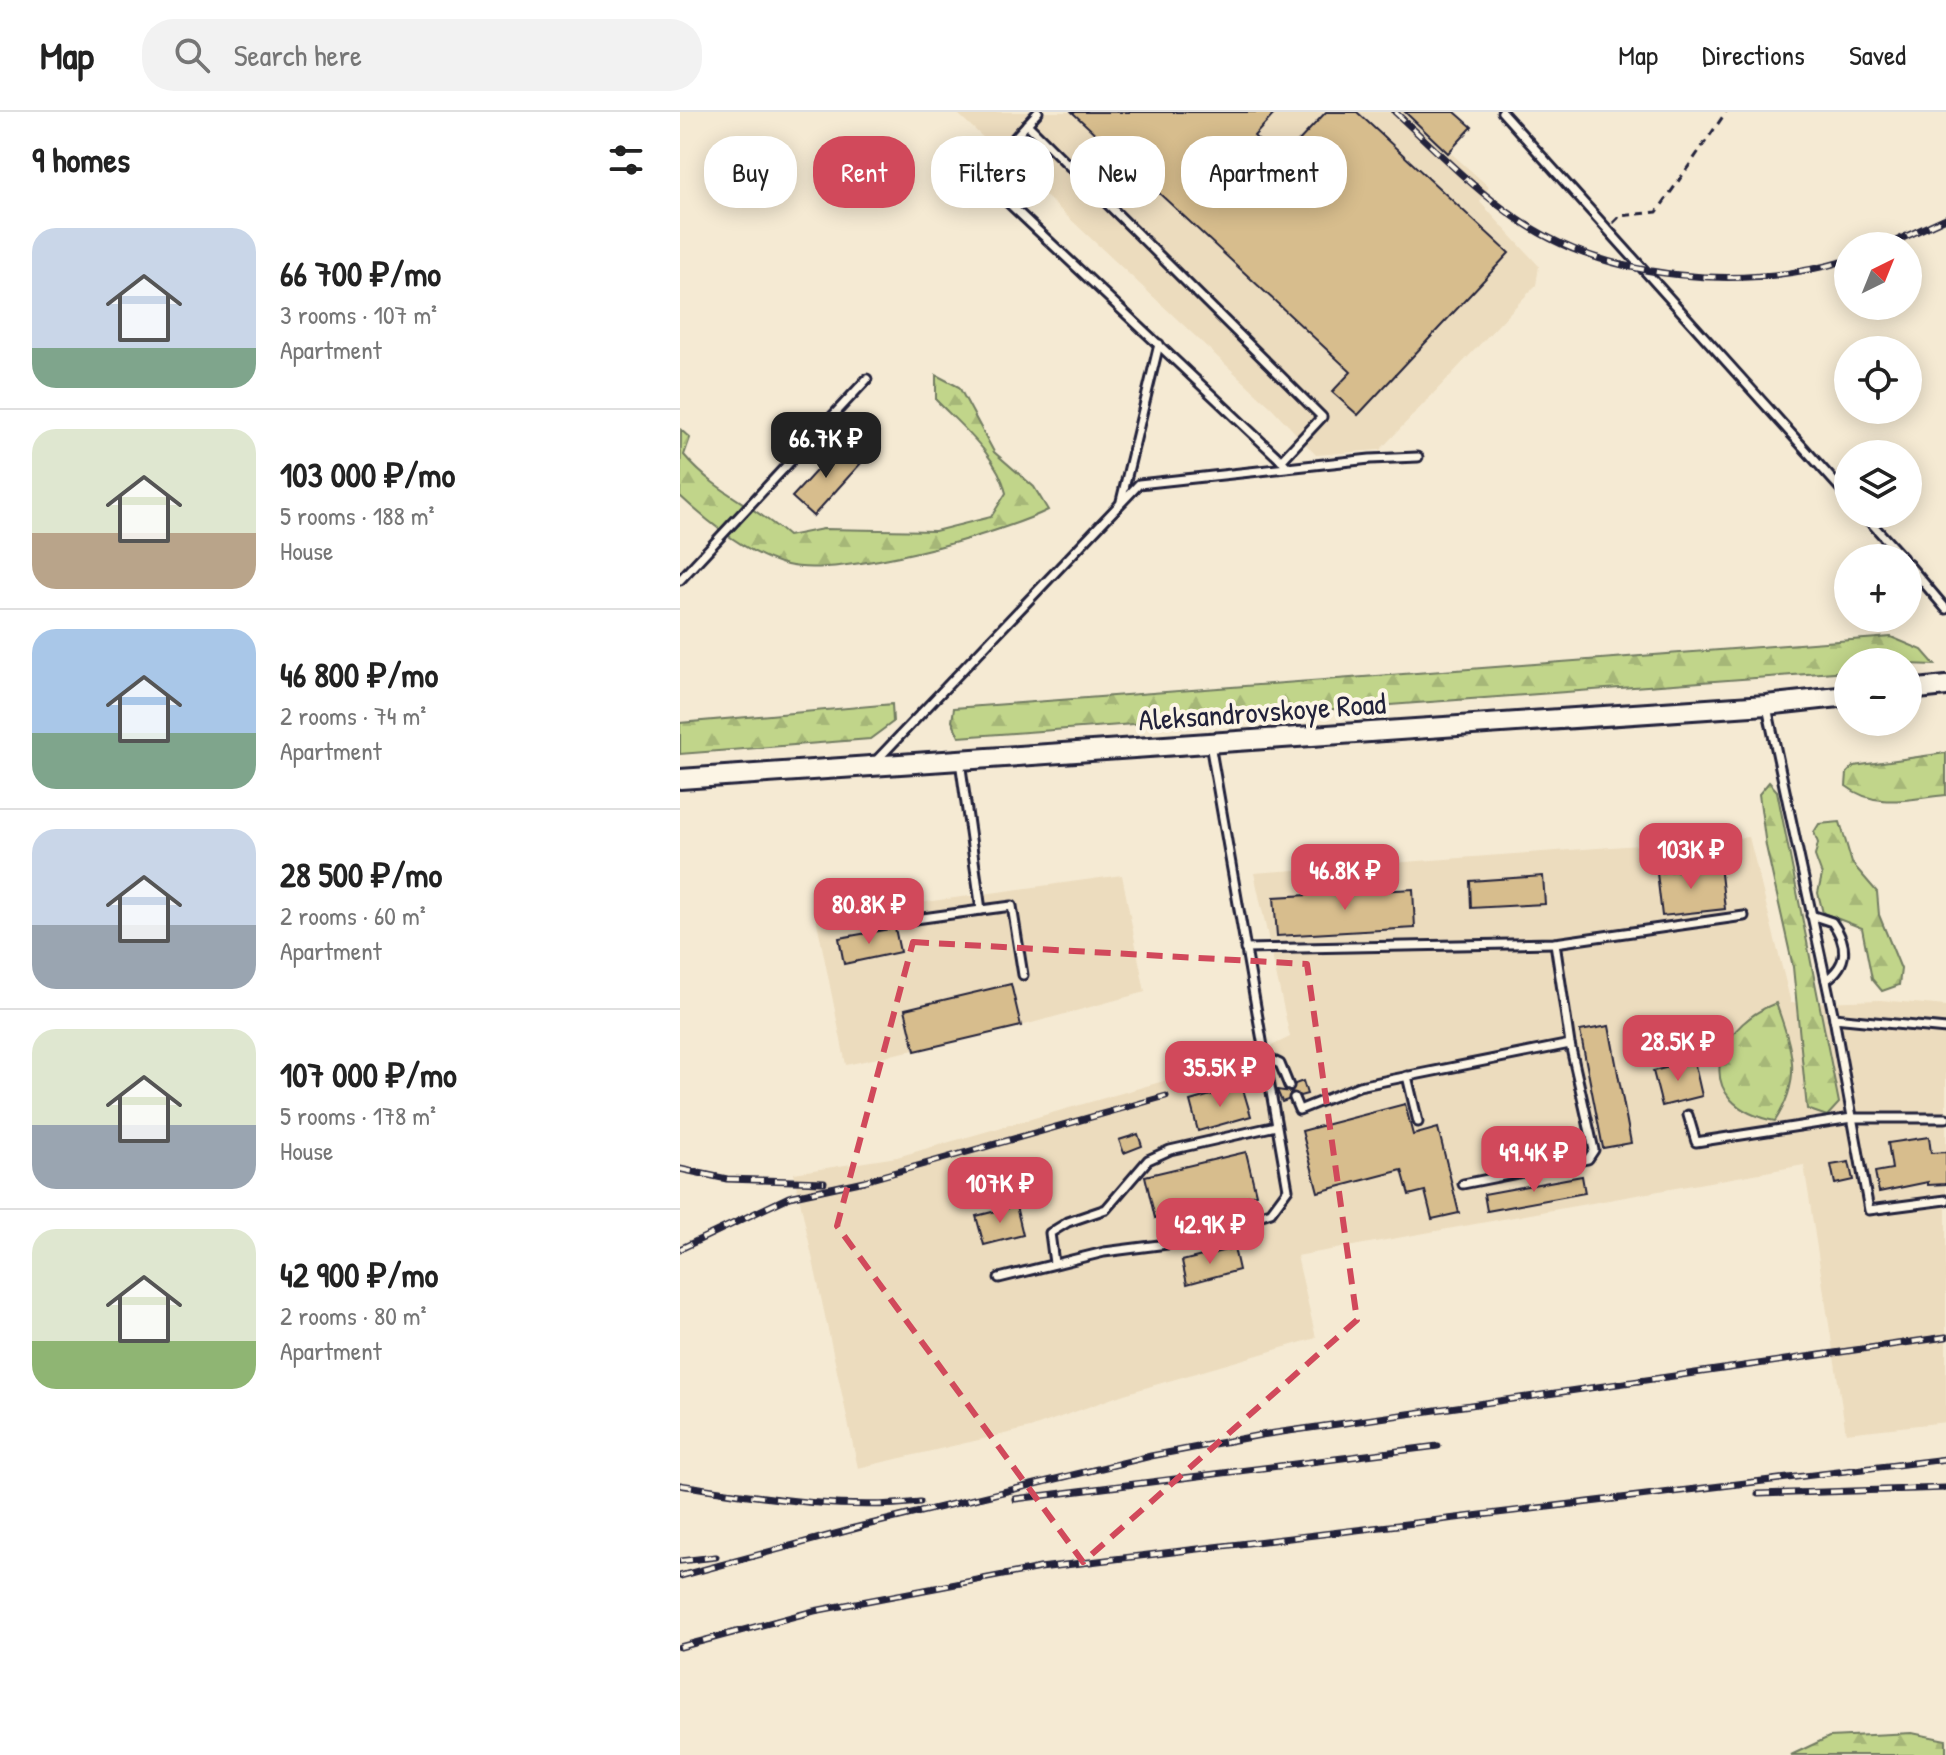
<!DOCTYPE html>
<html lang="en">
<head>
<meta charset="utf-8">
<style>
  :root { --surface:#fff; --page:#f2f2f2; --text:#222; --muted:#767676; --line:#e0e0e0; --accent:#d1495b }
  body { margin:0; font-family:"Patrick Hand",sans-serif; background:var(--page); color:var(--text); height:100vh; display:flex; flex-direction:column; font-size:30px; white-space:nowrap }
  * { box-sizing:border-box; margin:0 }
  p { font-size:26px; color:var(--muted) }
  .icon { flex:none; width:44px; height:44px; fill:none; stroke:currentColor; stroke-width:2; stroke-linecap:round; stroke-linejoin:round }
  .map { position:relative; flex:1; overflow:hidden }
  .details { display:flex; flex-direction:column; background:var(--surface); width:680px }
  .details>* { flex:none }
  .hud { position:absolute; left:24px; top:24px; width:760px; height:72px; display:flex; gap:16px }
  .needle { width:52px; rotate:43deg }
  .fabs { position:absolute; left:1154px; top:120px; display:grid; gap:16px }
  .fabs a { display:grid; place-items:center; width:88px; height:88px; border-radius:50%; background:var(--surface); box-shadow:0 4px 20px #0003; font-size:40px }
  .price { position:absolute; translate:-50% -68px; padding:0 18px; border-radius:16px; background:var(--accent); color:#fff; font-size:26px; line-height:52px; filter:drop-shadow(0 2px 4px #0008) }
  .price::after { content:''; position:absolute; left:50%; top:48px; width:24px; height:18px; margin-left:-12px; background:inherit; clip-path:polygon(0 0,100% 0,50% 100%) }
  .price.active { background:#222; color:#fff }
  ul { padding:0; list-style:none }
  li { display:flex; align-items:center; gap:24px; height:200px; padding:0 32px }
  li+li { border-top:2px solid var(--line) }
  li span { display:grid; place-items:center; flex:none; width:224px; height:160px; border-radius:24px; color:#555 }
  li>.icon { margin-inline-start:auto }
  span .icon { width:96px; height:96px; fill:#fffc; stroke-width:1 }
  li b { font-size:34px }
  h2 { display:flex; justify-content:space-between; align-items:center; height:96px; padding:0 32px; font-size:34px }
  .pill { padding:0 28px; border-radius:32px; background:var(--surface); box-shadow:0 4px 20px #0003; font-size:28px; line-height:72px }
  .pill.active { background:var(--accent); color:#fff }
  header { display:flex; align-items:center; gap:48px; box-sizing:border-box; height:112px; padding:0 40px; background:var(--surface); border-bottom:2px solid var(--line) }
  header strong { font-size:38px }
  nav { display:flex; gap:44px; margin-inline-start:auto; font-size:28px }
  .search { width:560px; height:72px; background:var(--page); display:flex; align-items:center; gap:20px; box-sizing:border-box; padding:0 28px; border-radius:32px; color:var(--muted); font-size:30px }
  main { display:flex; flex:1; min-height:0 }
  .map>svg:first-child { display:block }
  .built { fill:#ecdcbe }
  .forest { fill:url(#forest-firs); stroke:#727c62; stroke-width:2 }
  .building { fill:#d7bd8d; stroke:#22223b; stroke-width:2 }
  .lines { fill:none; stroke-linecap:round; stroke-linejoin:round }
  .service-casing { stroke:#22223b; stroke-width:13 }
  .secondary-casing { stroke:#22223b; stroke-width:24 }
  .path { stroke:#22223b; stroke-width:3; stroke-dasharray:8 6; stroke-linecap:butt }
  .service { stroke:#fcf5e5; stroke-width:7 }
  .secondary { stroke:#fcf5e5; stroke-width:18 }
  .rail-casing { stroke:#22223b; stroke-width:7 }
  .rail { stroke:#fcf5e5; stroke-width:4; stroke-dasharray:12; stroke-linecap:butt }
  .marked { fill:none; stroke:#d1495b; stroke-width:6; stroke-dasharray:16 10; stroke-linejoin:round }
  .labels { text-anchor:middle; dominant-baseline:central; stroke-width:8; stroke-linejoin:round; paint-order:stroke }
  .street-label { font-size:30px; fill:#22223b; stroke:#fcf5e5 }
</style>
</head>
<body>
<header>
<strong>Map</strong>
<div class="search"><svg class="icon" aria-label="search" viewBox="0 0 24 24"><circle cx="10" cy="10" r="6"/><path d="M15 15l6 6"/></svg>Search here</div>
<nav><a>Map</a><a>Directions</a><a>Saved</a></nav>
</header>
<main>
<section class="details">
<h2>9 homes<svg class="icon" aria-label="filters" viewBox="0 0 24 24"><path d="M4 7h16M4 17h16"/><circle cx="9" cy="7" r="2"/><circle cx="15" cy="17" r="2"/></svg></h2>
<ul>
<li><span style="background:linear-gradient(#c9d6e8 75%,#7fa58c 0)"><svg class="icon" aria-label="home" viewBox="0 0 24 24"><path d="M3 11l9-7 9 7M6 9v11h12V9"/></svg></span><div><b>66 700 ₽/mo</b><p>3 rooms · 107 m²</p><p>Apartment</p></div></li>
<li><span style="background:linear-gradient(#dfe7d0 65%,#b9a48a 0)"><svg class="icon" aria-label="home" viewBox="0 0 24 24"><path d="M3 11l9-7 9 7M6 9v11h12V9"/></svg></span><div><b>103 000 ₽/mo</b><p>5 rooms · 188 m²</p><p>House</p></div></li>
<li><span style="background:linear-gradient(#a9c7e8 65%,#7fa58c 0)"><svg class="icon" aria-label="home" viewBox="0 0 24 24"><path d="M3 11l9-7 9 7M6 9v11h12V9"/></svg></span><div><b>46 800 ₽/mo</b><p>2 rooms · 74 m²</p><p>Apartment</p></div></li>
<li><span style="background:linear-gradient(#c9d6e8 60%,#9aa5b1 0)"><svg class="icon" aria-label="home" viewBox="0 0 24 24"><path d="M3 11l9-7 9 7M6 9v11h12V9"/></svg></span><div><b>28 500 ₽/mo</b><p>2 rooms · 60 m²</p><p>Apartment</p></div></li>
<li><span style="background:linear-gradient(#dfe7d0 60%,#9aa5b1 0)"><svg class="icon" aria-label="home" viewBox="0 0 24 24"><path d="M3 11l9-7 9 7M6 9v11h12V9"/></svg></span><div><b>107 000 ₽/mo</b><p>5 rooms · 178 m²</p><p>House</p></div></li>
<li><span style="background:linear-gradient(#dfe7d0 70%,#8fb573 0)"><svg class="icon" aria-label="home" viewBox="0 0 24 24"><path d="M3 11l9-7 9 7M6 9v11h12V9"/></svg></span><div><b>42 900 ₽/mo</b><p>2 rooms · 80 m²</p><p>Apartment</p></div></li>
</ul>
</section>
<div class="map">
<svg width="1266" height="1643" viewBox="0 0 1266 1643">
  <defs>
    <pattern id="forest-firs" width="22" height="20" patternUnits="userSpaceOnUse" patternTransform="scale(2)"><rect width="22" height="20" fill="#c1d58a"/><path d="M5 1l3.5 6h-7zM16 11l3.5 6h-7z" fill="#a6b778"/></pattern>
  </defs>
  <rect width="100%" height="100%" fill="#f5ead3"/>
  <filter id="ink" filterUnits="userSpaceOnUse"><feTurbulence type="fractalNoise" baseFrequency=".0125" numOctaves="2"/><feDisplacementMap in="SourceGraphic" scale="16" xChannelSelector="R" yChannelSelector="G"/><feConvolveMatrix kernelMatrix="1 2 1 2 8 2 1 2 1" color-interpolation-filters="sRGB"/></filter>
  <g filter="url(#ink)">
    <g class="built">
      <path d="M 276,0 L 725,0 L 809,75 L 800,90 L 859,154 L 856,173 L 700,338 L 636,343 L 592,296 Z"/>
      <path d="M 1069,725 L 1111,891 L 1200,888 L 1266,894 L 1266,1310 L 1166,1321 L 1124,1053 L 617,1144 L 636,1226 L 444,1282 L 350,1316 L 178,1356 L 114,1061 L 217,1045 L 568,945 L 610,925 L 574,761 Z"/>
      <path d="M 442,763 L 465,880 L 341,914 L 166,953 L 136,805 Z"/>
    </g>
    <g class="forest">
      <path d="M 256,263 L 279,275 L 314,340 L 354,375 L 368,398 C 318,423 160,466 107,453 C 68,443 29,411 0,384 L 1,318 L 10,326 L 4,343 C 37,382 73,392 108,424 L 143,417 L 255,419 L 311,405 L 326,381 C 318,344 282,315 256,288 Z"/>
      <path d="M 1211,525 L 1242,538 L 1255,553 L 1168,550 L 1168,559 L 279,625 L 272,609 L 274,596 Z"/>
      <path d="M 212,592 L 213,610 L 190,627 L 0,642 L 0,611 Z"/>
      <path d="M 1266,641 L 1266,683 C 1230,686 1197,698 1166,674 L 1167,661 L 1174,654 Z"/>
      <path d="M 1089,670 L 1097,679 L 1159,991 L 1147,1004 L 1127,997 L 1113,855 L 1086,734 L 1079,682 Z"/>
      <path d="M 1160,710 L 1172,751 L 1197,780 L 1199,803 L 1221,857 L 1219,873 L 1202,879 L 1192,867 L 1182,816 L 1143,801 L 1138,781 L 1142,763 L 1135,744 L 1138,731 L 1134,720 L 1139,712 Z"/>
      <path d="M 1096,891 C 1112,937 1123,966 1095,1009 C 1012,993 1030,917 1096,891 Z"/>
      <path d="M 1232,1621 L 1266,1628 L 1266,1643 L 1111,1643 L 1149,1625 Z"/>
    </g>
    <g class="building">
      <path d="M 392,0 L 596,0 L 574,24 L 600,49 L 646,0 L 677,0 L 829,141 L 678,303 L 652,280 L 671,260 Z"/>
      <path d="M 725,0 L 775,0 L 792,15 L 768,41 Z"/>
      <path d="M 160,333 L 181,351 L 133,404 L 112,385 Z"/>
      <path d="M 1040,753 L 1045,797 L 982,804 L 977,761 Z"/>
      <path d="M 863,764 L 865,792 L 791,796 L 790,769 Z"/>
      <path d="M 733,777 L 735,816 L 597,824 L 594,785 Z"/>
      <path d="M 215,816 L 220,840 L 164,852 L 159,826 Z"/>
      <path d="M 331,872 L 341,914 L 235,939 L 225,897 Z"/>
      <path d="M 929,914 L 951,1031 L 923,1036 L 900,919 Z"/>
      <path d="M 1014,949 L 1022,984 L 982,994 L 973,959 Z"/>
      <path d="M 623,969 L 627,982 L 620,984 L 612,980 L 608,988 L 602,990 L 597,978 L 611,980 L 615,972 Z"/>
      <path d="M 562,974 L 571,1004 L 518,1019 L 510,989 Z"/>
      <path d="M 725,992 L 733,1023 L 758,1016 L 779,1101 L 752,1107 L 745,1079 L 729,1083 L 722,1058 L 638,1080 L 622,1019 Z"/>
      <path d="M 458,1022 L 462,1034 L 444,1041 L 439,1028 Z"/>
      <path d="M 1249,1025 L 1251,1041 L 1266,1040 L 1266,1072 L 1248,1073 L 1248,1070 L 1199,1080 L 1195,1060 L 1212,1057 L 1208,1031 Z"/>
      <path d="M 566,1040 L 576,1082 L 475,1106 L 465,1064 Z"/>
      <path d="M 1169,1050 L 1173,1068 L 1155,1072 L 1151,1053 Z"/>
      <path d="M 902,1064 L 905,1081 L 807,1099 L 804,1082 Z"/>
      <path d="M 336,1094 L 343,1123 L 304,1133 L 296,1104 Z"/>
      <path d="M 554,1136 L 559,1158 L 507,1172 L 502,1149 Z"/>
    </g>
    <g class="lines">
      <defs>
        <g id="service">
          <path d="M 358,0 L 300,64 L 608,355"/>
          <path d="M 822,0 L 1168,385"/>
          <path d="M 347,12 L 642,305 L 601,349"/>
          <path d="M 441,389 L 479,232"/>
          <path d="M 1183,402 L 1223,446"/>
          <path d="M 1228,452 L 1266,497"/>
          <path d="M 0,468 L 187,267"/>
          <path d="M 1087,595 L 1154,906 L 1189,1098 L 1266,1088"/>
          <path d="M 280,649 L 301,798 L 332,794 L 343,863"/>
          <path d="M 194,651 L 459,372 L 690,347 L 738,345"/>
          <path d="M 1131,803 L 1152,810 C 1168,832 1169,852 1146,868"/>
          <path d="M 192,813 L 301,798"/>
          <path d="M 875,831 L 890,932"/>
          <path d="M 565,837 L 875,831 L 1064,804"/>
          <path d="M 1154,906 L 1266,917"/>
          <path d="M 583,944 L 600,952 L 609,974"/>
          <path d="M 727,964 L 738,1010"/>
          <path d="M 614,986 L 619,998 L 679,974 L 890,932 L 914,1038 L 908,1047 L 783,1072"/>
          <path d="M 1008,1003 L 1016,1030 L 1172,1006 L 1266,1006"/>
          <path d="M 374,1151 L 370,1121 L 388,1110 L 426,1097 L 468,1048 L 490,1038 L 596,1014"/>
          <path d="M 319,1166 L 424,1140 L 495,1131 L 591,1100 L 608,1077 L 530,632"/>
        </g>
        <g id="secondary">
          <path d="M 1228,578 L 1266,574"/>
          <path d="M 0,667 L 1086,593 L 1168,584"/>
        </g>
      </defs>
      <use href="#service" class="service-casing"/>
      <use href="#secondary" class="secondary-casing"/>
      <path class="path" d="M 933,111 L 940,104 L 977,100 L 1046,0"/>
      <use href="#service" class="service"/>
      <use href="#secondary" class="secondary"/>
      <defs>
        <g id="rail">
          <path d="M 715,0 C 755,37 794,78 839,108 C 930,170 1065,179 1168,148"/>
          <path d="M 1205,134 L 1266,106"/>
          <path d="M 0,1057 L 47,1067 L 144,1070"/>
          <path d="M 0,1137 L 109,1085 L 184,1069 L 486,984"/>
          <path d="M 0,1373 C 81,1385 159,1399 240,1390"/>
          <path d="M 1078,1382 L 1266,1376"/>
          <path d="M 335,1387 L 758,1334"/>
          <path d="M 170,1417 L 471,1344 L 581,1323 L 1266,1225"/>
          <path d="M 0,1449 L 36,1445"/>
          <path d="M 0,1464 L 181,1415"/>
          <path d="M 0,1535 L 134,1499 L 360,1456 L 1266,1347"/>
        </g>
      </defs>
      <use href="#rail" class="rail-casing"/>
      <use href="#rail" class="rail"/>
    </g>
  </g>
  <path class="marked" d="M 233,830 L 627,852 L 677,1208 L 403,1450 L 157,1114 Z"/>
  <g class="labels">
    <g class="street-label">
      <text transform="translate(582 599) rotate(-4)">Aleksandrovskoye Road</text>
    </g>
  </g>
</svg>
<div class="fabs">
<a><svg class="needle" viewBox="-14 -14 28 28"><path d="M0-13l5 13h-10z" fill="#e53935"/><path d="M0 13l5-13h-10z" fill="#767676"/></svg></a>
<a><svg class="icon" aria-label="locate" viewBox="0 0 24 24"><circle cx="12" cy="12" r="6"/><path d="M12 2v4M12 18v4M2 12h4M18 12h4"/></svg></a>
<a><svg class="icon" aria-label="layers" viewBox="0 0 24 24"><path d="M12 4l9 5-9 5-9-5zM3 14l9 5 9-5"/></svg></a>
<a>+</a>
<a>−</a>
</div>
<b class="price active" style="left:146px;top:368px">66.7K ₽</b>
<b class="price" style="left:1011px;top:779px">103K ₽</b>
<b class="price" style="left:665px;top:800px">46.8K ₽</b>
<b class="price" style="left:189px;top:834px">80.8K ₽</b>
<b class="price" style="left:998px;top:971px">28.5K ₽</b>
<b class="price" style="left:540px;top:997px">35.5K ₽</b>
<b class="price" style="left:854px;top:1082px">49.4K ₽</b>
<b class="price" style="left:320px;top:1113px">107K ₽</b>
<b class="price" style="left:530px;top:1154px">42.9K ₽</b>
<div class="hud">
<a class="pill">Buy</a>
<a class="pill active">Rent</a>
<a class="pill">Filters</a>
<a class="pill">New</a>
<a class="pill">Apartment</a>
</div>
</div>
</main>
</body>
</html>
